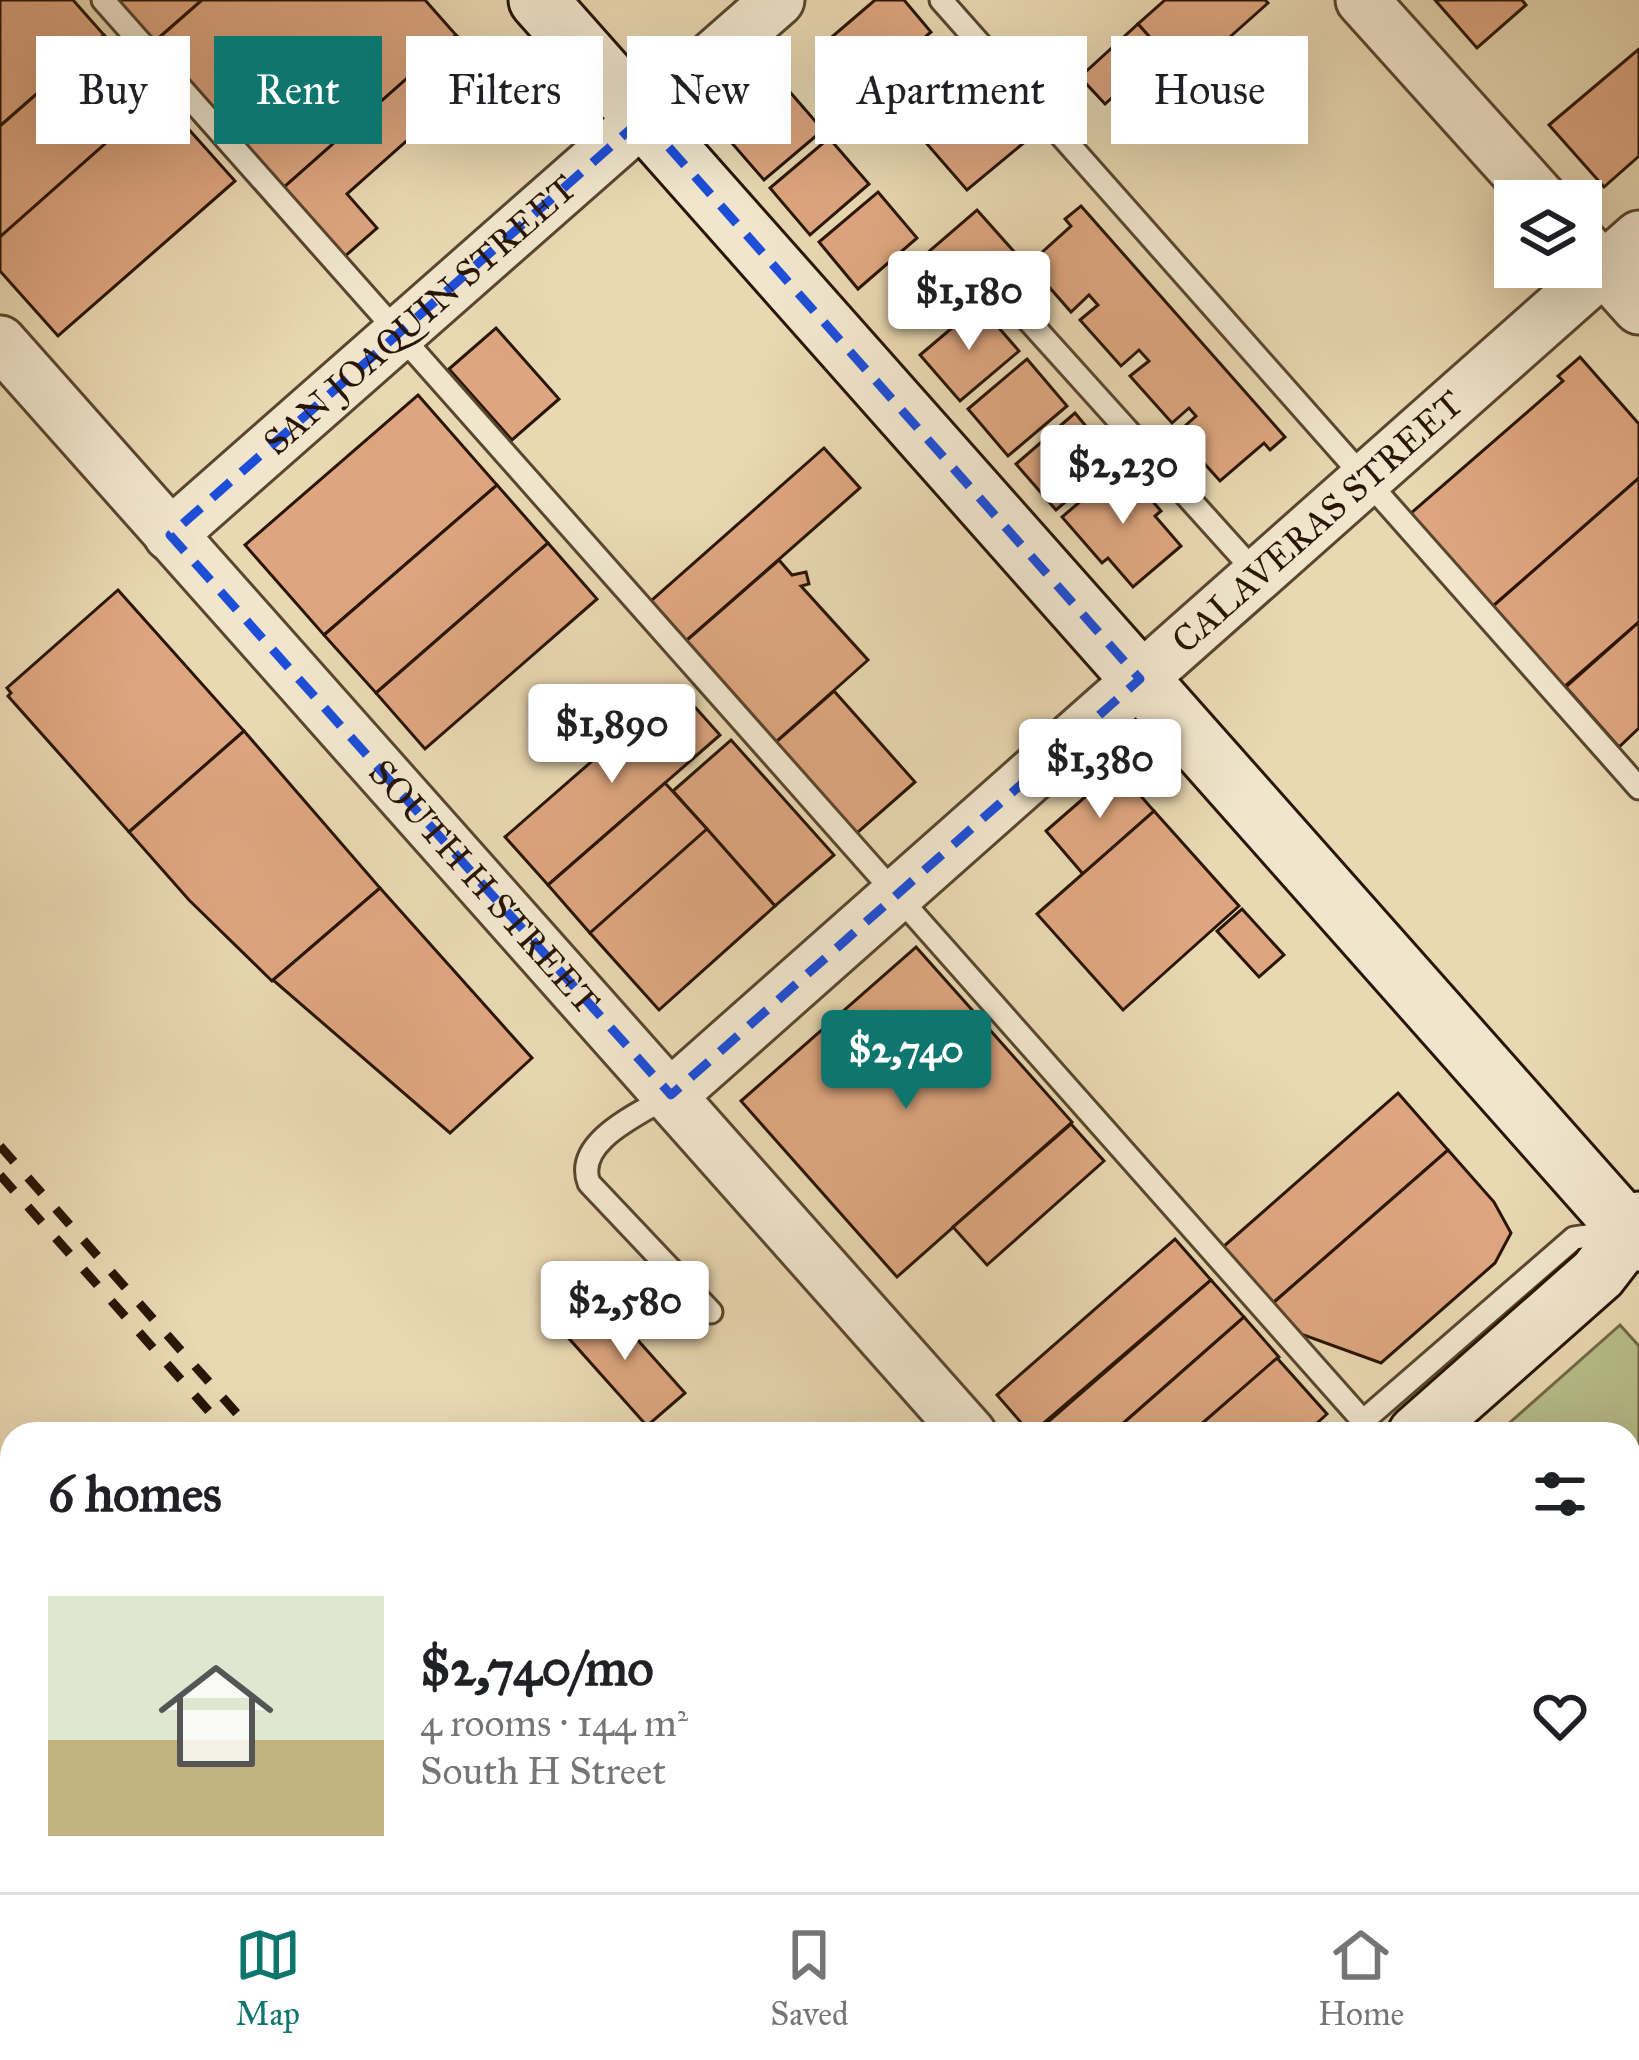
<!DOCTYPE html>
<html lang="en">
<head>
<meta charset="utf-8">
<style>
  :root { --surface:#fff; --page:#f2f2f2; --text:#202124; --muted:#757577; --line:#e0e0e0; --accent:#0f766e }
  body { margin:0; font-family:"IM FELL Great Primer",serif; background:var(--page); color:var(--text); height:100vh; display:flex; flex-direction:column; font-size:45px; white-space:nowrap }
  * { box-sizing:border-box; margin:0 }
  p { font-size:39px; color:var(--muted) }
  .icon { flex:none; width:66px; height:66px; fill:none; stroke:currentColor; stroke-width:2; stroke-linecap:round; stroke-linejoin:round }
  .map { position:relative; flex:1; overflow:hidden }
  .side { position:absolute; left:0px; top:1422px; width:1641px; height:471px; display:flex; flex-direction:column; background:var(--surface); border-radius:36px 36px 0 0; box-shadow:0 12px 48px #0002 }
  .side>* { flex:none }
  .hud { position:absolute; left:36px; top:36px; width:1569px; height:108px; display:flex; gap:24px }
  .buttons { position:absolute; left:1494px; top:180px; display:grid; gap:24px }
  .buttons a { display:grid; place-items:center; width:108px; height:108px; border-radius:0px; background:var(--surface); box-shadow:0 12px 48px #0002; font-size:60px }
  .price { position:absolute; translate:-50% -102px; padding:0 27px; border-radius:12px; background:#fff; color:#222; font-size:39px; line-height:78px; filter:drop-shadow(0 3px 6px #0008) }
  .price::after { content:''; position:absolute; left:50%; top:72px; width:36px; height:27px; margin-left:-18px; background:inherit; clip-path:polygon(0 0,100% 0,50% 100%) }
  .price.on { background:var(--accent); color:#fff }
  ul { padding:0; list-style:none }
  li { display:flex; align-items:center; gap:36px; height:300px; padding:0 48px }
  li+li { border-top:3px solid var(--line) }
  li span { display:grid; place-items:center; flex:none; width:336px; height:240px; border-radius:0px; color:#555 }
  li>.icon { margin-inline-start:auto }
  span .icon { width:144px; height:144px; fill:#fffc; stroke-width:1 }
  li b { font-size:51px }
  h2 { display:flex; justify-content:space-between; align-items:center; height:144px; padding:0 48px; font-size:51px }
  .pill { padding:0 42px; border-radius:0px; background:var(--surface); box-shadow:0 12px 48px #0002; font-size:42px; line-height:108px }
  .pill.on { background:var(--accent); color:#fff }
  .tabs { display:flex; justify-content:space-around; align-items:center; height:168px; border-top:3px solid var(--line); background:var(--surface); font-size:33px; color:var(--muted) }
  .tabs a { display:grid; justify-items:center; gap:6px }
  .tabs .on { color:var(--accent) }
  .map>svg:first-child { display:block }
  .green { fill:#b8be8b; stroke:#706a47; stroke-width:3 }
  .building { fill:#dea680; stroke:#291503; stroke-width:3 }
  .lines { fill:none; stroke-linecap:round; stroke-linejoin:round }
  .service-casing { stroke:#59462f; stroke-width:27 }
  .tertiary-casing { stroke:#59462f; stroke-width:57 }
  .secondary-casing { stroke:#291503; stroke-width:63 }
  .service { stroke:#f1e6cd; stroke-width:21 }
  .tertiary { stroke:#f1e6cd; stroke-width:51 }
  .secondary { stroke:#f1e6cd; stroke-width:57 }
  .rail { stroke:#291503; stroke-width:9; stroke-dasharray:21 21; stroke-linecap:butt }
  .marked { fill:none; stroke:#1d4ed8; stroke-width:9; stroke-dasharray:24 15; stroke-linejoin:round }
  .labels { text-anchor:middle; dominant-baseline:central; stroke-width:10; stroke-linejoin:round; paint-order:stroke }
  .street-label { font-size:36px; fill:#291503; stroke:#f1e6cd }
</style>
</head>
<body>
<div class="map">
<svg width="1639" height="1892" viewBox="0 0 1639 1892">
  <rect width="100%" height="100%" fill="#e9d8b2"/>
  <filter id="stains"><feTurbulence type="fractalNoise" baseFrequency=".00167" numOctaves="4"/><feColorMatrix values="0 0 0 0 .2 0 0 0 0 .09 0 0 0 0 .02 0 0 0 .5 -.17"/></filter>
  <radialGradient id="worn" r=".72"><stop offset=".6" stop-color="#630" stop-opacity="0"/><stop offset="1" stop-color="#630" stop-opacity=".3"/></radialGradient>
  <g class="green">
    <path d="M 1620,1325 L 1639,1346 L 1639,1706 L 1629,1695 L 1629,1434 L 1497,1434 Z"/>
    <path d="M 961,1881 L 1294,1881 L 1304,1892 L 949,1892 Z"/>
  </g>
  <g class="building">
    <path d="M 0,0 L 73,0 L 104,35 L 0,126 Z"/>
    <path d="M 115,0 L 202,0 L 153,43 Z"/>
    <path d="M 202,0 L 425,0 L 456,35 L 282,189 L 153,43 Z"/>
    <path d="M 875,0 L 904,0 L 931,32 L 873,82 L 833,36 Z"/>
    <path d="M 1165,0 L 1265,0 L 1268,3 L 1185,77 L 1138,24 Z"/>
    <path d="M 1435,0 L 1522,0 L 1526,5 L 1477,48 Z"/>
    <path d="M 1138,24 L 1163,52 L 1105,104 L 1080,77 Z"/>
    <path d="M 104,35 L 159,96 L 0,237 L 0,126 Z"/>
    <path d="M 456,35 L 470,49 L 475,63 L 474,77 L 466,88 L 347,194 L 377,228 L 343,258 L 282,189 Z"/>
    <path d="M 939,40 L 979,86 L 920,137 L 880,90 Z"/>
    <path d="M 1639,49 L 1639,156 L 1604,187 L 1549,125 Z"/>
    <path d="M 783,84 L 823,130 L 764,180 L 724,134 Z"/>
    <path d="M 986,94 L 1026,141 L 967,190 L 927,144 Z"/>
    <path d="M 159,96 L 235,181 L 58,336 L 0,271 L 0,237 Z"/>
    <path d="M 829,138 L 869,184 L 810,235 L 770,188 Z"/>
    <path d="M 878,192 L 917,238 L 858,289 L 819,242 Z"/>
    <path d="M 1081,206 L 1285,437 L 1270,450 L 1264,443 L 1220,481 L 1177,433 L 1196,416 L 1189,408 L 1172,423 L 1130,376 L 1149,361 L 1139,350 L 1121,366 L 1080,320 L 1098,305 L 1089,295 L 1071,312 L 1029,264 L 1071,226 L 1065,219 Z"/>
    <path d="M 977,210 L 1017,255 L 939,323 L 905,284 L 910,279 L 904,273 Z"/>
    <path d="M 979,305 L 1019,351 L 960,401 L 920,355 Z"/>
    <path d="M 496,328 L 559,399 L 512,440 L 449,369 Z"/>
    <path d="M 1580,357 L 1639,424 L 1639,478 L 1492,607 L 1410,514 L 1563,381 L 1558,376 Z"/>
    <path d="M 1027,359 L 1067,406 L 1008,456 L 968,409 Z"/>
    <path d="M 418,395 L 497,485 L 324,635 L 245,545 Z"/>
    <path d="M 1075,413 L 1114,460 L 1056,510 L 1016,464 Z"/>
    <path d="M 824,448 L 860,488 L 686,641 L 651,601 Z"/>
    <path d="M 1122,466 L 1161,511 L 1155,516 L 1181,546 L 1133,587 L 1108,558 L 1102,563 L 1062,517 Z"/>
    <path d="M 1639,478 L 1639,622 L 1563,688 L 1492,607 Z"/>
    <path d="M 497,485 L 548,543 L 376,693 L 324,635 Z"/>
    <path d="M 548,543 L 597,599 L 425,749 L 376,693 Z"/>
    <path d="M 779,560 L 792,575 L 806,572 L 809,584 L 801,586 L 868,660 L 776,742 L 686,641 Z"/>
    <path d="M 118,590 L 244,731 L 129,832 L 8,696 L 11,693 L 7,688 Z"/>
    <path d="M 1639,622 L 1639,728 L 1619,747 L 1566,687 Z"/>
    <path d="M 677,687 L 720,735 L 548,885 L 505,837 Z"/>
    <path d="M 834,691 L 915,782 L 857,833 L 776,742 Z"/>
    <path d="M 244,731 L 380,888 L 272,981 L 189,900 L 129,832 Z"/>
    <path d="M 731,740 L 834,855 L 775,906 L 673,791 Z"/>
    <path d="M 1117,769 L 1154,811 L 1083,874 L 1046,831 Z"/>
    <path d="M 665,783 L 707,829 L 590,933 L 548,885 Z"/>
    <path d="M 1154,811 L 1239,906 L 1123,1010 L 1037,914 Z"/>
    <path d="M 707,829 L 775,906 L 659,1010 L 590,933 Z"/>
    <path d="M 380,888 L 532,1058 L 450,1133 L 273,980 Z"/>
    <path d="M 1242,909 L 1284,955 L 1259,977 L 1217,931 Z"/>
    <path d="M 916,947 L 1072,1122 L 897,1277 L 741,1101 Z"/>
    <path d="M 1398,1093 L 1448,1150 L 1273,1303 L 1223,1247 Z"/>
    <path d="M 1071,1124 L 1104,1161 L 987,1265 L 953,1227 Z"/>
    <path d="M 1448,1150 L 1494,1202 L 1511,1233 L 1495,1263 L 1381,1363 L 1298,1333 L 1273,1303 Z"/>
    <path d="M 1175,1239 L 1211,1280 L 1031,1434 L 997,1395 Z"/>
    <path d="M 1211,1280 L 1244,1317 L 1111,1434 L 1034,1434 Z"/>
    <path d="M 602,1300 L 685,1393 L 647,1426 L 565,1334 Z"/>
    <path d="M 1244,1317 L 1279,1357 L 1190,1434 L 1111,1434 Z"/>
    <path d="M 1277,1358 L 1327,1414 L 1305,1434 L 1190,1434 Z"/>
    <path d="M 1629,1745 L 1639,1756 L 1639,1791 L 1629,1800 Z"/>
    <path d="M 1639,1842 L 1639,1892 L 1580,1892 L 1593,1881 L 1629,1881 L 1629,1850 Z"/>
    <path d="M 1445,1881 L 1539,1881 L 1526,1892 L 1455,1892 Z"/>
  </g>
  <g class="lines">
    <defs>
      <g id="service">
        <path d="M 103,0 L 1363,1421 L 1574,1238 L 1620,1231"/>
        <path d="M 941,0 L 1639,788"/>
        <path d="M 1010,300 L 1257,574"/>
        <path d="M 670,1095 C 642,1113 573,1141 589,1183 L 711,1312"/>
        <path d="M 1629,1722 L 1639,1733"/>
      </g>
      <g id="tertiary">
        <path d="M 1362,0 L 1543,201"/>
        <path d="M 1583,246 L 1639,308"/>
        <path id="s1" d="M 0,342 L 970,1434"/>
        <path id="s2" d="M 170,535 L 778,0"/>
        <path id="s3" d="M 671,1095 L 1639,237"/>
        <path d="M 1363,1881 L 1372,1892"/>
      </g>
      <g id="secondary">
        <path d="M 538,0 L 1639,1242"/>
        <path d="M 1417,1434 L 1598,1274 L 1639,1221"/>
        <path d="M 900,1892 L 912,1881"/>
      </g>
    </defs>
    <use href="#service" class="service-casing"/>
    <use href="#tertiary" class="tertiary-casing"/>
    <use href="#secondary" class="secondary-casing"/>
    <use href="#service" class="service"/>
    <use href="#tertiary" class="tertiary"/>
    <use href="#secondary" class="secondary"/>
    <g class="rail">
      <path d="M 0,1146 L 255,1434"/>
      <path d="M 0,1175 L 229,1434"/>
      <path d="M 625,1881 L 635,1892"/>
      <path d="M 651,1881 L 660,1892"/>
    </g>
  </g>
  <path class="marked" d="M 643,118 L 1140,679 L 671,1095 L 170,535 Z"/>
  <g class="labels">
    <g class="street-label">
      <text stroke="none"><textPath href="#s2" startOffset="333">SAN JOAQUIN STREET</textPath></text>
      <text stroke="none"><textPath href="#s3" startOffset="864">CALAVERAS STREET</textPath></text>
      <text stroke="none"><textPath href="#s1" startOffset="729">SOUTH H STREET</textPath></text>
    </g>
  </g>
  <rect width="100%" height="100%" filter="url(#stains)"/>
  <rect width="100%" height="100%" fill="url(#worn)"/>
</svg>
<div class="buttons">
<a><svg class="icon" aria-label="layers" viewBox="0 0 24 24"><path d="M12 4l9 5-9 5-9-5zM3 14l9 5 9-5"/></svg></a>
</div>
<b class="price" style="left:969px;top:353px">$1,180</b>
<b class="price" style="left:1123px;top:527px">$2,230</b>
<b class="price" style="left:612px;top:786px">$1,890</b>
<b class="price" style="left:1100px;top:821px">$1,380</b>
<b class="price on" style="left:906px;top:1112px">$2,740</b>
<b class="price" style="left:625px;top:1363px">$2,580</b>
<div class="hud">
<a class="pill">Buy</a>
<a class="pill on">Rent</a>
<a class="pill">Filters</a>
<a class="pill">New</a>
<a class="pill">Apartment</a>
<a class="pill">House</a>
</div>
<section class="side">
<h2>6 homes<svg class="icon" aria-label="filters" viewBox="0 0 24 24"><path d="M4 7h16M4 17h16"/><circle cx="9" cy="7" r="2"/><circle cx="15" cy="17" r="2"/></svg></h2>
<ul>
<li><span style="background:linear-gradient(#dfe7d0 60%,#c2b280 0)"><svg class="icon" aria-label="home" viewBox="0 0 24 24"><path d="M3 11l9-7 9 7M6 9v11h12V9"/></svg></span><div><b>$2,740/mo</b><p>4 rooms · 144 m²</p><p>South H Street</p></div><svg class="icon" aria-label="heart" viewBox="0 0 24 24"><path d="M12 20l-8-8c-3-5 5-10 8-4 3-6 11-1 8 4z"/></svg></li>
</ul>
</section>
</div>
<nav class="tabs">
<a class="on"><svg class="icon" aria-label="map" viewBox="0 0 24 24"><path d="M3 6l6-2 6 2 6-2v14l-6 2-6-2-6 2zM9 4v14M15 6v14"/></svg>Map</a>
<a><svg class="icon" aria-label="saved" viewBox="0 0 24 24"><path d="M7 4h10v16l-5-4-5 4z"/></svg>Saved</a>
<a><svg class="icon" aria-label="home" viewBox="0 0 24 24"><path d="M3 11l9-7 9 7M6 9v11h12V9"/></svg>Home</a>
</nav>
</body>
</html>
